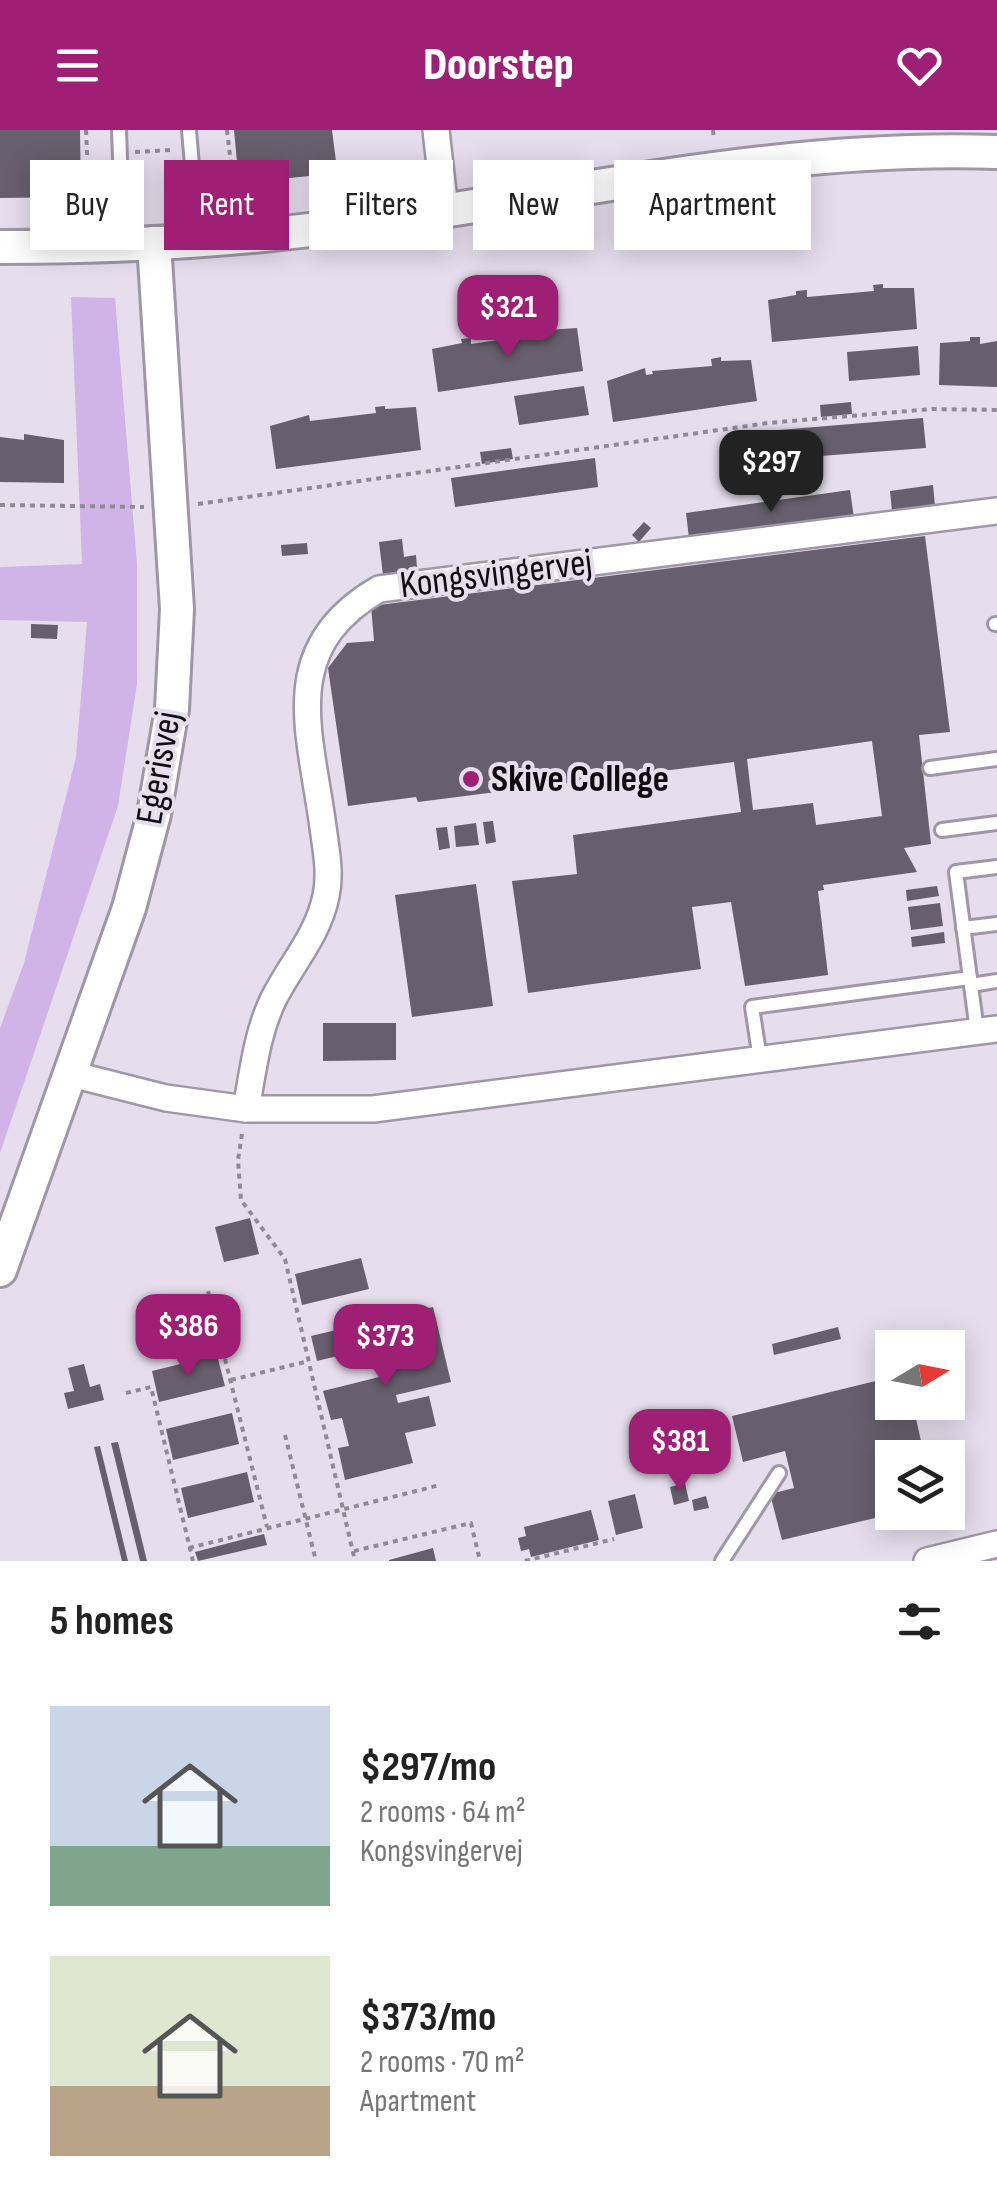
<!DOCTYPE html>
<html lang="en">
<head>
<meta charset="utf-8">
<style>
  :root { --surface:#fff; --page:#f6f6f6; --text:#222; --muted:#767676; --accent:#9e1f73 }
  body { margin:0; font-family:"Sofia Sans Condensed",sans-serif; background:var(--page); color:var(--text); height:100vh; display:flex; flex-direction:column; font-size:38px; white-space:nowrap }
  * { box-sizing:border-box; margin:0 }
  p { font-size:32px; color:var(--muted) }
  .icon { flex:none; width:55px; height:55px; fill:none; stroke:currentColor; stroke-width:2; stroke-linecap:round; stroke-linejoin:round }
  .map { position:relative; height:1431px; overflow:hidden }
  .drawer { display:flex; flex-direction:column; background:var(--surface); flex:1 }
  .drawer>* { flex:none }
  .hud { position:absolute; left:30px; top:30px; width:938px; height:90px; display:flex; gap:20px }
  .needle { width:65px; rotate:80deg }
  .buttons { position:absolute; left:875px; top:1200px; display:grid; gap:20px }
  .buttons a { display:grid; place-items:center; width:90px; height:90px; border-radius:0px; background:var(--surface); box-shadow:0 5px 25px #0003; font-size:50px }
  .price { position:absolute; translate:-50% -85px; padding:0 22px; border-radius:20px; background:var(--accent); color:#fff; font-size:32px; line-height:65px; filter:drop-shadow(0 2px 5px #0008) }
  .price::after { content:''; position:absolute; left:50%; top:60px; width:30px; height:22px; margin-left:-15px; background:inherit; clip-path:polygon(0 0,100% 0,50% 100%) }
  .price.on { background:#222; color:#fff }
  ul { padding:0; list-style:none }
  li { display:flex; align-items:center; gap:30px; height:250px; padding:0 50px }
  li span { display:grid; place-items:center; flex:none; width:280px; height:200px; border-radius:0px; color:#555 }
  li>.icon { margin-inline-start:auto }
  span .icon { width:120px; height:120px; fill:#fffc; stroke-width:1 }
  li b { font-size:42px }
  h2 { display:flex; justify-content:space-between; align-items:center; height:120px; padding:0 50px; font-size:42px }
  .tag { padding:0 35px; border-radius:0px; background:var(--surface); box-shadow:0 5px 25px #0003; font-size:35px; line-height:90px }
  .tag.on { background:var(--accent); color:#fff }
  header { display:flex; justify-content:space-between; align-items:center; height:130px; padding:0 50px; background:var(--accent); color:#fff; font-size:45px; font-weight:800 }
  .map>svg:first-child { display:block }
  .green { fill:#d1b4e7 }
  .building { fill:#675f6d; fill-rule:evenodd }
  .lines { fill:none; stroke-linecap:round; stroke-linejoin:round }
  .service-casing { stroke:#9f97a5; stroke-width:18 }
  .minor-casing { stroke:#9f97a5; stroke-width:30 }
  .tertiary-casing { stroke:#9f97a5; stroke-width:38 }
  .path { stroke:#908a95; stroke-width:4; stroke-dasharray:5 5; stroke-linecap:butt }
  .service { stroke:#fff; stroke-width:12 }
  .minor { stroke:#fff; stroke-width:25 }
  .tertiary { stroke:#fff; stroke-width:32 }
  .poi-dot { fill:#9e1f73; stroke:#e6deed; stroke-width:4 }
  .labels { text-anchor:middle; dominant-baseline:central; stroke-width:8; stroke-linejoin:round; paint-order:stroke }
  .street-label { font-size:38px; fill:#0f0c11; stroke:#e6deed }
  .poi-label { font-size:38px; font-weight:bold; fill:#0f0c11; stroke:#e6deed; text-anchor:start }
</style>
</head>
<body>
<header><svg class="icon" aria-label="menu" viewBox="0 0 24 24"><path d="M4 6h16M4 12h16M4 18h16"/></svg>Doorstep<svg class="icon" aria-label="heart" viewBox="0 0 24 24"><path d="M12 20l-8-8c-3-5 5-10 8-4 3-6 11-1 8 4z"/></svg></header>
<div class="map">
<svg width="997" height="1431" viewBox="0 0 997 1431">
  <rect width="100%" height="100%" fill="#e6deed"/>
  <path class="green" d="M 71,167 L 115,168 L 137,434 L 137,554 L 118,676 L 0,1023 L 0,898 L 24,833 L 76,627 L 87,492 L 0,490 L 0,437 L 82,434 Z"/>
  <g class="building">
    <path d="M 0,0 L 80,0 L 81,67 L 0,68 Z"/>
    <path d="M 234,0 L 332,0 L 337,39 L 319,41 L 320,45 L 239,53 Z"/>
    <path d="M 883,154 L 883,158 L 914,158 L 917,199 L 772,212 L 768,170 L 796,165 L 796,161 L 807,160 L 807,167 L 874,161 L 873,155 Z"/>
    <path d="M 546,197 L 547,200 L 577,198 L 583,241 L 438,262 L 432,219 L 462,213 L 461,209 L 471,208 L 471,214 L 538,204 L 537,198 Z"/>
    <path d="M 970,207 L 980,207 L 980,214 L 997,211 L 997,257 L 939,255 L 940,213 L 970,211 Z"/>
    <path d="M 918,216 L 920,245 L 849,251 L 847,222 Z"/>
    <path d="M 721,227 L 721,231 L 751,230 L 757,271 L 613,292 L 607,251 L 645,238 L 646,245 L 653,244 L 652,241 L 712,236 L 711,229 Z"/>
    <path d="M 584,256 L 589,285 L 519,295 L 514,266 Z"/>
    <path d="M 851,272 L 852,284 L 821,287 L 820,275 Z"/>
    <path d="M 385,276 L 385,279 L 416,277 L 421,320 L 276,339 L 270,296 L 309,285 L 310,291 L 376,283 L 375,277 Z"/>
    <path d="M 923,288 L 926,318 L 781,329 L 779,300 Z"/>
    <path d="M 24,304 L 64,310 L 64,353 L 0,352 L 0,307 L 24,310 Z"/>
    <path d="M 511,318 L 513,329 L 482,334 L 480,322 Z"/>
    <path d="M 759,318 L 762,340 L 741,343 L 738,321 Z"/>
    <path d="M 595,328 L 598,357 L 455,377 L 451,348 Z"/>
    <path d="M 933,355 L 935,376 L 892,381 L 890,361 Z"/>
    <path d="M 850,360 L 854,388 L 689,408 L 686,383 Z"/>
    <path d="M 644,392 L 651,398 L 639,412 L 632,405 Z"/>
    <path d="M 925,406 L 950,602 L 919,605 L 931,714 L 904,718 L 917,742 L 823,755 L 824,760 L 818,761 L 828,845 L 745,856 L 731,772 L 692,777 L 701,839 L 528,863 L 512,751 L 577,744 L 573,705 L 741,682 L 734,632 L 418,672 L 416,667 L 348,676 L 328,538 L 347,513 L 374,511 L 371,476 ZM 872,611 L 882,686 L 816,695 L 813,673 L 753,680 L 747,629 Z"/>
    <path d="M 402,409 L 404,427 L 416,425 L 417,438 L 383,445 L 379,412 Z"/>
    <path d="M 307,413 L 308,424 L 282,426 L 281,415 Z"/>
    <path d="M 31,494 L 58,495 L 57,509 L 31,508 Z"/>
    <path d="M 493,691 L 496,712 L 486,714 L 483,692 Z"/>
    <path d="M 476,693 L 479,715 L 456,717 L 454,696 Z"/>
    <path d="M 447,697 L 450,718 L 439,720 L 436,698 Z"/>
    <path d="M 476,754 L 493,876 L 412,887 L 395,765 Z"/>
    <path d="M 937,756 L 939,766 L 907,771 L 906,760 Z"/>
    <path d="M 940,773 L 943,796 L 911,800 L 908,777 Z"/>
    <path d="M 944,802 L 945,813 L 912,817 L 911,807 Z"/>
    <path d="M 323,893 L 396,893 L 396,930 L 323,931 Z"/>
    <path d="M 250,1088 L 259,1124 L 224,1132 L 215,1097 Z"/>
    <path d="M 361,1128 L 369,1159 L 302,1175 L 295,1144 Z"/>
    <path d="M 203,1167 L 211,1197 L 145,1214 L 138,1183 Z"/>
    <path d="M 433,1177 L 451,1252 L 396,1265 L 398,1273 L 429,1266 L 436,1296 L 405,1303 L 413,1333 L 345,1350 L 338,1318 L 349,1316 L 342,1288 L 331,1290 L 323,1261 L 391,1244 L 383,1215 L 317,1231 L 311,1206 Z"/>
    <path d="M 838,1197 L 841,1209 L 774,1225 L 772,1214 Z"/>
    <path d="M 217,1225 L 225,1256 L 159,1272 L 152,1241 Z"/>
    <path d="M 84,1234 L 90,1257 L 100,1254 L 104,1270 L 68,1279 L 64,1263 L 74,1261 L 68,1238 Z"/>
    <path d="M 892,1247 L 892,1272 L 948,1272 L 949,1260 L 954,1280 L 916,1289 L 925,1328 L 892,1328 L 892,1384 L 782,1410 L 770,1364 L 794,1358 L 785,1321 L 743,1332 L 732,1286 Z"/>
    <path d="M 232,1283 L 239,1314 L 173,1330 L 166,1299 Z"/>
    <path d="M 118,1312 L 147,1431 L 140,1431 L 111,1313 Z"/>
    <path d="M 100,1316 L 128,1431 L 122,1431 L 94,1317 Z"/>
    <path d="M 948,1321 L 959,1367 L 948,1370 L 948,1328 L 928,1326 Z"/>
    <path d="M 247,1342 L 254,1372 L 188,1388 L 181,1358 Z"/>
    <path d="M 685,1353 L 689,1371 L 674,1375 L 670,1357 Z"/>
    <path d="M 635,1364 L 643,1398 L 616,1405 L 608,1371 Z"/>
    <path d="M 706,1366 L 709,1378 L 694,1381 L 692,1370 Z"/>
    <path d="M 591,1380 L 599,1410 L 531,1427 L 529,1419 L 521,1421 L 518,1408 L 526,1406 L 524,1397 Z"/>
    <path d="M 264,1404 L 267,1415 L 198,1431 L 195,1422 Z"/>
    <path d="M 433,1418 L 436,1431 L 389,1431 L 389,1430 Z"/>
  </g>
  <g class="lines">
    <defs>
      <g id="service">
        <path d="M 119,0 L 123,112"/>
        <path d="M 189,0 L 198,107"/>
        <path d="M 995,494 L 997,494"/>
        <path d="M 930,638 L 997,629"/>
        <path d="M 942,700 L 997,693"/>
        <path d="M 963,798 L 997,794"/>
        <path d="M 971,855 L 997,851"/>
        <path d="M 977,901 L 956,742 L 997,737"/>
        <path d="M 760,929 L 752,877 L 970,848"/>
        <path d="M 722,1431 L 779,1343"/>
      </g>
      <g id="minor">
        <path d="M 436,0 L 445,80"/>
        <path d="M 71,944 L 166,968 L 246,979 L 373,979 L 997,899"/>
        <path d="M 246,979 C 253,942 257,902 274,868 C 292,833 318,805 326,766 C 331,743 326,720 323,697 C 310,600 277,518 379,459 L 997,381"/>
        <path d="M 927,1431 L 997,1414"/>
      </g>
      <g id="tertiary">
        <path d="M 0,117 C 107,117 212,112 318,99 C 543,71 769,14 997,22"/>
        <path d="M 0,1140 L 129,778 L 154,684 L 172,579 L 177,479 L 154,113"/>
      </g>
    </defs>
    <use href="#service" class="service-casing"/>
    <use href="#minor" class="minor-casing"/>
    <use href="#tertiary" class="tertiary-casing"/>
    <g class="path">
      <path d="M 86,0 L 89,65 L 96,72 L 97,88"/>
      <path d="M 227,0 L 236,77"/>
      <path d="M 713,0 L 714,10"/>
      <path d="M 135,22 L 171,20"/>
      <path d="M 198,374 L 768,293 L 932,279 L 997,280"/>
      <path d="M 0,375 L 144,377"/>
      <path d="M 242,1004 L 238,1030 L 241,1070 L 285,1129 L 355,1431"/>
      <path d="M 208,1161 L 267,1397"/>
      <path d="M 231,1250 L 309,1231"/>
      <path d="M 126,1263 L 151,1257 L 193,1431"/>
      <path d="M 285,1305 L 316,1431"/>
      <path d="M 189,1418 L 440,1355"/>
      <path d="M 354,1421 L 471,1393 L 480,1431"/>
      <path d="M 525,1431 L 614,1409"/>
    </g>
    <use href="#service" class="service"/>
    <use href="#minor" class="minor"/>
    <use href="#tertiary" class="tertiary"/>
  </g>
  <circle class="poi-dot" cx="471" cy="649" r="10"/>
  <g class="labels">
    <g class="street-label">
      <text transform="translate(496 444) rotate(-7)">Kongsvingervej</text>
      <text transform="translate(159 638) rotate(-80)">Egerisvej</text>
    </g>
    <g class="poi-label">
      <text x="491" y="649">Skive College</text>
    </g>
  </g>
</svg>
<div class="buttons">
<a><svg class="needle" viewBox="-14 -14 28 28"><path d="M0-13l5 13h-10z" fill="#e53935"/><path d="M0 13l5-13h-10z" fill="#767676"/></svg></a>
<a><svg class="icon" aria-label="layers" viewBox="0 0 24 24"><path d="M12 4l9 5-9 5-9-5zM3 14l9 5 9-5"/></svg></a>
</div>
<b class="price" style="left:508px;top:230px">$321</b>
<b class="price on" style="left:771px;top:385px">$297</b>
<b class="price" style="left:188px;top:1249px">$386</b>
<b class="price" style="left:385px;top:1259px">$373</b>
<b class="price" style="left:680px;top:1364px">$381</b>
<div class="hud">
<a class="tag">Buy</a>
<a class="tag on">Rent</a>
<a class="tag">Filters</a>
<a class="tag">New</a>
<a class="tag">Apartment</a>
</div>
</div>
<section class="drawer">
<h2>5 homes<svg class="icon" aria-label="filters" viewBox="0 0 24 24"><path d="M4 7h16M4 17h16"/><circle cx="9" cy="7" r="2"/><circle cx="15" cy="17" r="2"/></svg></h2>
<ul>
<li><span style="background:linear-gradient(#c9d6e8 70%,#7fa58c 0)"><svg class="icon" aria-label="home" viewBox="0 0 24 24"><path d="M3 11l9-7 9 7M6 9v11h12V9"/></svg></span><div><b>$297/mo</b><p>2 rooms · 64 m²</p><p>Kongsvingervej</p></div></li>
<li><span style="background:linear-gradient(#dfe7d0 65%,#b9a48a 0)"><svg class="icon" aria-label="home" viewBox="0 0 24 24"><path d="M3 11l9-7 9 7M6 9v11h12V9"/></svg></span><div><b>$373/mo</b><p>2 rooms · 70 m²</p><p>Apartment</p></div></li>
</ul>
</section>
</body>
</html>
